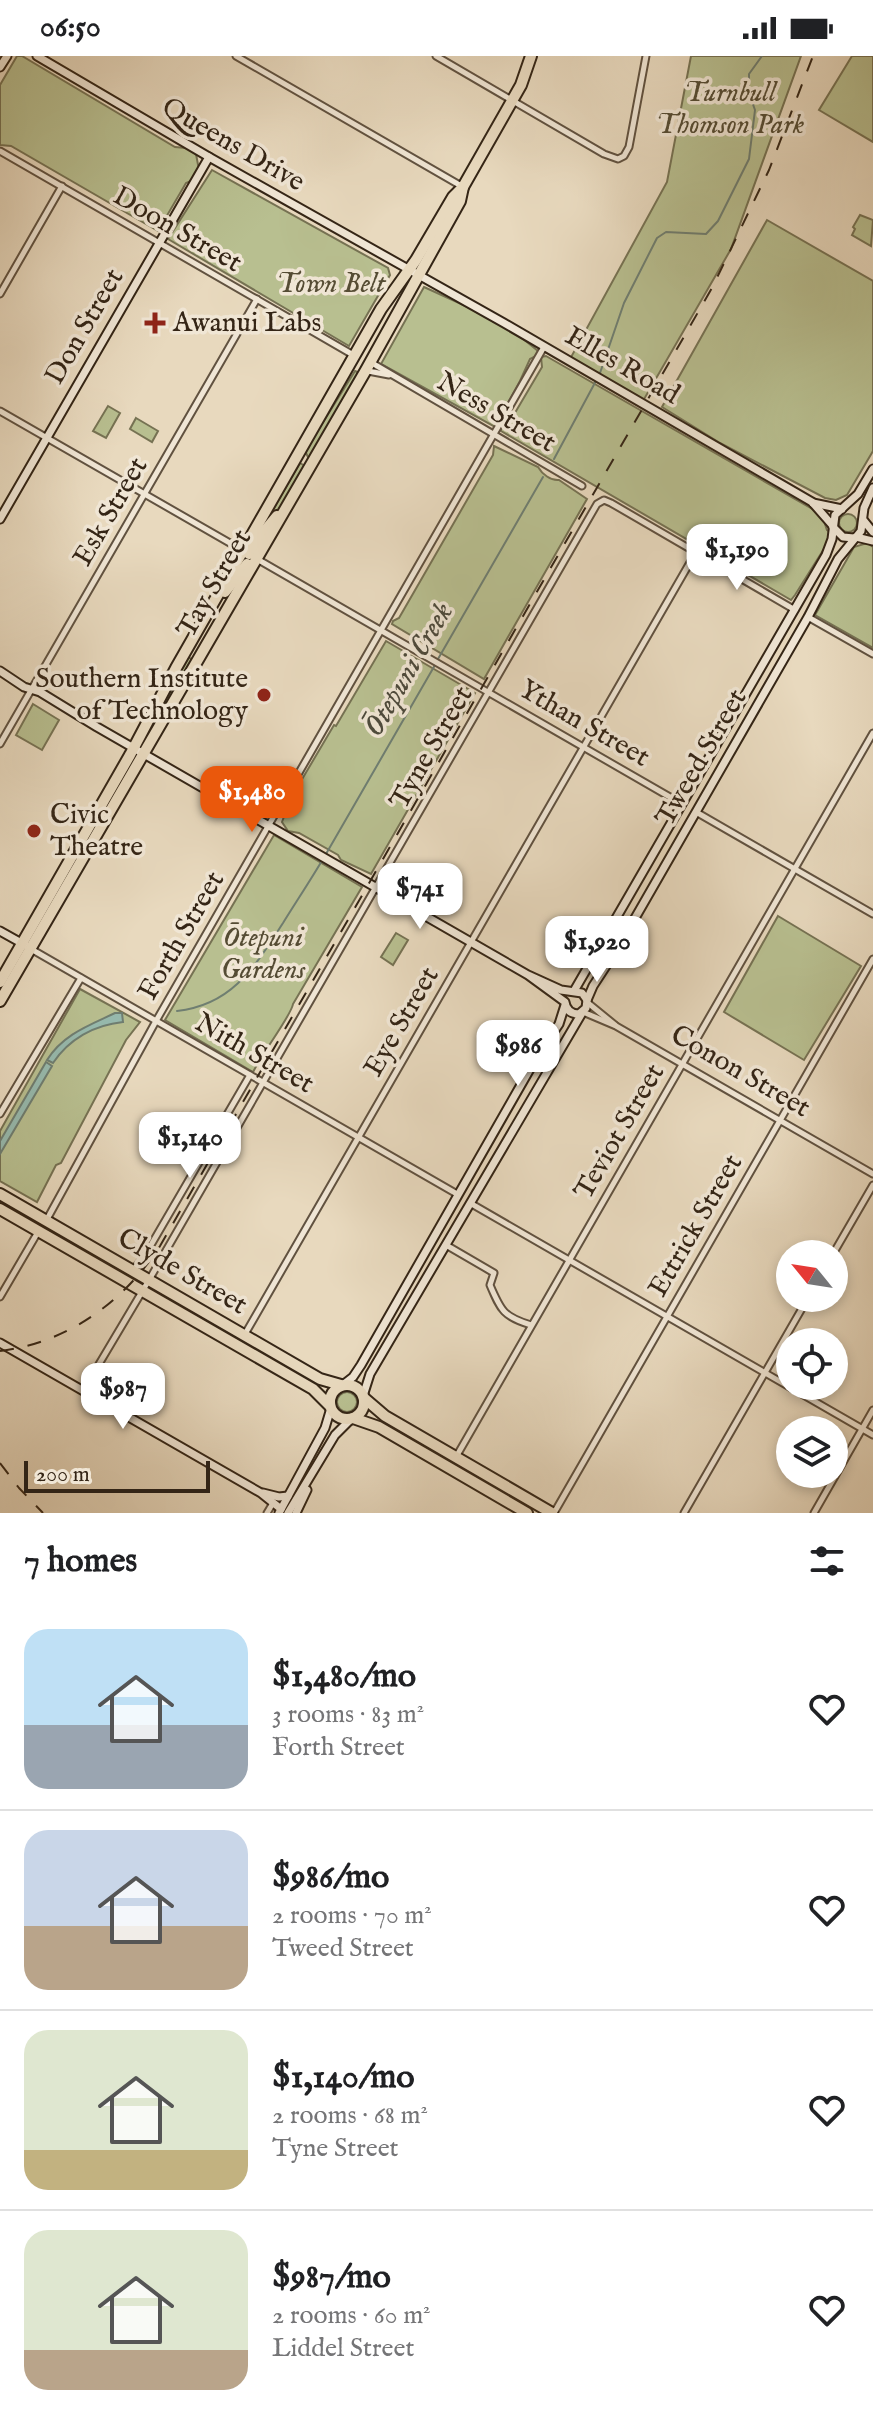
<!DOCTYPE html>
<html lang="en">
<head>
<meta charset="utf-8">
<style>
  :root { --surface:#fff; --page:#f2f2f2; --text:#202124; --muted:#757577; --line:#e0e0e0; --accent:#ea580c }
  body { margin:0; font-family:"IM FELL English",serif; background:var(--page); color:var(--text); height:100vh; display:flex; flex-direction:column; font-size:30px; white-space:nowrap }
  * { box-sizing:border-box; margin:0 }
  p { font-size:26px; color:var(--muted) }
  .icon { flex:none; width:44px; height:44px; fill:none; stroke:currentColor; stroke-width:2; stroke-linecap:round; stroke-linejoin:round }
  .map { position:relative; height:1457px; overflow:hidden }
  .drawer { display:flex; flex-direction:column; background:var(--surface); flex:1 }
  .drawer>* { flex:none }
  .needle { width:52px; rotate:300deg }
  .tools { position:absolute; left:776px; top:1184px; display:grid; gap:16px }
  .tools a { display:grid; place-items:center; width:72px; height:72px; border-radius:50%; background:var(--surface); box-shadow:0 4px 12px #0003; font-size:40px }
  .scale { position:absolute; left:24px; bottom:20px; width:186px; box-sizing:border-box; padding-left:8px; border:4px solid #342516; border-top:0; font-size:22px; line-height:28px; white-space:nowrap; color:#342516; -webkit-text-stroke:6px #f0e6d5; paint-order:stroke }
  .price { position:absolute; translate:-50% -68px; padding:0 18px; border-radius:16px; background:#fff; color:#222; font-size:26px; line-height:52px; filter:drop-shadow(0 2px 4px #0008) }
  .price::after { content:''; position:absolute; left:50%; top:48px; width:24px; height:18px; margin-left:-12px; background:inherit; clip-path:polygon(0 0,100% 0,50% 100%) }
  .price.active { background:var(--accent); color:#fff }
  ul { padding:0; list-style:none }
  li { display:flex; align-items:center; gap:24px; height:200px; padding:0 24px }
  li+li { border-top:2px solid var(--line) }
  li span { display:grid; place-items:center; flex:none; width:224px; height:160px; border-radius:24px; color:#555 }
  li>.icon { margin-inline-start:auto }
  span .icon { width:96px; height:96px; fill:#fffc; stroke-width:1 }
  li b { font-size:34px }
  h2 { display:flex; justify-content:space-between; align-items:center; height:96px; padding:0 24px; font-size:34px }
  .status { display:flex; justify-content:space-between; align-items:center; height:56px; padding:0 40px; background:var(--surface); direction:ltr }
  .status svg { height:22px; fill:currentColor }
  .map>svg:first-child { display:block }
  .green { fill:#b8bf90; stroke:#767253; stroke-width:2 }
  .water { fill:#97baae; stroke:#6f7e71; stroke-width:2 }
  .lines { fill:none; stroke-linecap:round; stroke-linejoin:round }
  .stream { stroke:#6f7e71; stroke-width:2 }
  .street-casing { stroke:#615240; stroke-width:9 }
  .secondary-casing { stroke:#342516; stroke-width:11 }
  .highway-casing { stroke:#342516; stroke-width:14 }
  .street { stroke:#f0e6d5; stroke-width:5 }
  .secondary { stroke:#f0e6d5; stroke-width:7 }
  .highway { stroke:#e8d9be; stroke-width:10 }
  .rail { stroke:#342516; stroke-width:2; stroke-dasharray:14 14; stroke-linecap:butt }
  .poi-dot { fill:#8f2418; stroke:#f0e6d5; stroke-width:3 }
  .labels { text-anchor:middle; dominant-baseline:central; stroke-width:7; stroke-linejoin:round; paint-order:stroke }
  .park-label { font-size:28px; font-style:italic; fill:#554c34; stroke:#f0e6d5 }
  .street-label { font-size:28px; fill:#342516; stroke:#f0e6d5 }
  .poi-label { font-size:28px; fill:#342516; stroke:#f0e6d5; text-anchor:start }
  .water-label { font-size:30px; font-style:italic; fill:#4d4a3c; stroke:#f0e6d5 }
</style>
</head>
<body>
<div class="status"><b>06:50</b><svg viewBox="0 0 49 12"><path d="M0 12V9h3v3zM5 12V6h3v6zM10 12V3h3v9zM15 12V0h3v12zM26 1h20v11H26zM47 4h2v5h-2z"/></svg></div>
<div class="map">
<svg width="873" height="1457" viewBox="0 0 873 1457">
  <rect width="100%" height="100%" fill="#e8d9be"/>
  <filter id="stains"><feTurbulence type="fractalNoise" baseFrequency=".0025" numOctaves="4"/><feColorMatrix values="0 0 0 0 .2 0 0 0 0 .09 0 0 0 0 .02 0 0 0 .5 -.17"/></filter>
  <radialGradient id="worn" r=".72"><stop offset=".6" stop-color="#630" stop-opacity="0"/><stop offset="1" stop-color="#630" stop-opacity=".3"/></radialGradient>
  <g class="green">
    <path d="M 17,0 L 22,0 L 175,91 L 186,92 L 196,98 L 199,114 L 191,125 L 186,127 L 158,175 L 11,90 L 0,89 L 0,29 Z"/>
    <path d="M 691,0 L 801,0 L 731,193 L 643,345 L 570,303 L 667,126 Z"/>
    <path d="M 852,0 L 873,0 L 873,86 L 819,54 Z"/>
    <path d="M 212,114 L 388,212 L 390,219 L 349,290 L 168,183 Z"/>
    <path d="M 860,159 L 873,164 L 871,190 L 852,179 L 855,173 L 853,171 Z"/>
    <path d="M 767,164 L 873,225 L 873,395 L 847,439 L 836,444 L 825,442 L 720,387 L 662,351 Z"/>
    <path d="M 424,231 L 481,257 L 522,282 L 538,295 L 538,299 L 530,303 L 520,325 L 495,371 L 381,308 Z"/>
    <path d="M 546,300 L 816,455 L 824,465 L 827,474 L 830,476 L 827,488 L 795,539 L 791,544 L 501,375 L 501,371 L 509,367 L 542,311 L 541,301 Z"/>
    <path d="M 355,315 L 360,317 L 311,401 L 308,401 L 305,395 Z"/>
    <path d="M 108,350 L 120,357 L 106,382 L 93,375 Z"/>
    <path d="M 136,362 L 158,375 L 152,386 L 130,373 Z"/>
    <path d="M 494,390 L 538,411 C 542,418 551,425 559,424 L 587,443 L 484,623 L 392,568 L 393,565 L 399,562 L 493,399 Z"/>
    <path d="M 300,407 L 305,410 L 288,441 L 254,486 Z"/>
    <circle cx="848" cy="467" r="9"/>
    <path d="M 867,487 L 873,491 L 873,592 L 815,559 L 854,491 Z"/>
    <path d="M 386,585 L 475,637 L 371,818 L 341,804 L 338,799 L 299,777 L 288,775 L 282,766 L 291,742 L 334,669 L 336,670 Z"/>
    <path d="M 187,600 L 194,605 L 144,684 L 143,683 Z"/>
    <path d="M 33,648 L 59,664 L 42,694 L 16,679 Z"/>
    <path d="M 274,779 L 362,831 L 293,948 C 292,957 268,990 261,1002 L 263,1006 L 258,1007 L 253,1016 L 165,964 Z"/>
    <path d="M 778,860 L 861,910 L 804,1004 L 724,956 Z"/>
    <path d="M 396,877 L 408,884 L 393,909 L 381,901 Z"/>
    <path d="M 80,933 L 140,966 L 126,984 L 61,1107 L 56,1109 L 37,1146 L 0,1125 L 0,1075 Z"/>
    <circle cx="347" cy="1346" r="10"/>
  </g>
  <g class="water">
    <path d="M 115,957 L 122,957 L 123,966 C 94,969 69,983 53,1007 L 47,1004 C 63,978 90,969 115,957 Z"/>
    <path d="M 46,1006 L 52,1010 L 0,1098 L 0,1085 Z"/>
  </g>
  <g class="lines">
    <g class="stream">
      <path d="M 600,317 L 624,247 L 657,182 L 666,176 L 706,178 L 718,165 L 749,103 L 755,54 L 749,37 L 749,18 L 762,0"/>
      <path d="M 554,403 L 597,323"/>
      <path d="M 438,603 L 543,421"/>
      <path d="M 326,798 L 435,609"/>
      <path d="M 177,955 C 233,949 255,910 283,867 C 296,846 310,825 323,803"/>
    </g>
    <defs>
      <g id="street">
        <path d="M 236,0 L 463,131"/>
        <path d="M 436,0 L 604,98 L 618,103 L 624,100 L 629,91 L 646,0"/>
        <path d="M 0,95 L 355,300"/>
        <path d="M 0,238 L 62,130"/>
        <path d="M 372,307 L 582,430"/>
        <path d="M 368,315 L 389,319"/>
        <path d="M 0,355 L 242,494"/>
        <path d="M 257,503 L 682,748"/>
        <path d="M 808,561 L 873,598"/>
        <path d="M 0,688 L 257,243"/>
        <path d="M 696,756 L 873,858"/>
        <path d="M 31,893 L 457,1138"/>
        <path d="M 588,947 L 615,969"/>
        <path d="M 583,956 L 616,970 L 873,1118"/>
        <path d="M 0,1058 L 81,922"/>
        <path d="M 470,1147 L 873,1379"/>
        <path d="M 46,1165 L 156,965 L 544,291"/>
        <path d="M 446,1189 L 494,1217 L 490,1229 C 501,1255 504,1261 531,1269"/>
        <path d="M 833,1198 L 873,1129"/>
        <path d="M 133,1214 L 144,1201 L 250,1019"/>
        <path d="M 0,1241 L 38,1176"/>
        <path d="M 245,1278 L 696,496"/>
        <path d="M 83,1335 L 149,1224 L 597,448 L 604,444 L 611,447 L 795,554"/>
        <path d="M 456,1401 L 873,677"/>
        <path d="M 267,1457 L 273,1447"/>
        <path d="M 554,1457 L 873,903"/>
        <path d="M 684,1457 L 808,1242"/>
        <path d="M 814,1457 L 873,1354"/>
      </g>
      <g id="secondary">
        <path d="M 37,0 L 209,101 L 504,267 L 812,446 L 833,470"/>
        <path d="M 0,11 L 7,0"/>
        <path d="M 813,447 L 842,453"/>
        <path d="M 0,463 L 209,101"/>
        <path d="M 864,465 L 873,476"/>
        <path d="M 833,471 L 843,481 L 854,482"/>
        <path d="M 856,481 L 873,485"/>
        <path d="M 0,615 L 24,631 L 40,636 L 97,671 L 528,919 L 561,934 L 582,937 L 587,944 L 586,952 L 579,958 C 571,958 566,954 565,946 L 528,919"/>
        <path d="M 0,875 L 25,889"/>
        <path d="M 574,935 L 826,499 L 832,483 L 835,459 L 858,438 L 873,413"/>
        <path d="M 587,944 L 593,930 L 619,890 L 808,561 L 838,503 L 861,475 L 864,452 L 873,432"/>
        <path d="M 0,1287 L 261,1437 L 281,1453"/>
        <path d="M 344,1328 L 353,1321 L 361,1309 L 538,999 L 559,968 L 565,949"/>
        <path d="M 363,1340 L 370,1318 L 582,957"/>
        <path d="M 263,1437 L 279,1441 L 288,1440"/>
        <path d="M 279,1457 L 325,1372 L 331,1352"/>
        <path d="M 288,1457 L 335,1379 L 351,1363"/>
        <path d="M 296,1457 L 307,1434"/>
      </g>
      <g id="highway">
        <path d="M 249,498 L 262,478 L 277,460"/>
        <path d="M 225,536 L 247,508"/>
        <path d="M 0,926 L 130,699 L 176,612 L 381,253 L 416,204 L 453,141 L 463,131 L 521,29 L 531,0"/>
        <path d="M 0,945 L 366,314 L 460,145 L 463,131"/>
        <path d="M 0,1138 L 320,1323 L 341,1329"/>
        <path d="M 0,1153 L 313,1333 L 330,1350"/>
        <circle cx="347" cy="1346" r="17"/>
        <path d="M 364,1342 L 385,1360 L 552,1457"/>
        <path d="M 353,1362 L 379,1371 L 527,1457"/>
      </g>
    </defs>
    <use href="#street" class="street-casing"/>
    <use href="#secondary" class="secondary-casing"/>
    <use href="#highway" class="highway-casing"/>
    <use href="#street" class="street"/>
    <use href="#secondary" class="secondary"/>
    <use href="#highway" class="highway"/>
    <g class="rail">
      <path d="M 0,1295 C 67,1287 124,1246 160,1190 L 712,232 L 769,114 L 813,0"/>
      <path d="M 0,1407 L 19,1432 L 43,1457"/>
    </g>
  </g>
  <g class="poi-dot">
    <path d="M151 255h8v8h8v8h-8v8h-8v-8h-8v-8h8z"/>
    <circle cx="264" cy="639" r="8"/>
    <circle cx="34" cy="775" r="8"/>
  </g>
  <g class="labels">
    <g class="park-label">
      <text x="730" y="37">Turnbull<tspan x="730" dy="32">Thomson Park</tspan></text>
      <text x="331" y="228">Town Belt</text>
      <text x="263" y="882">Ōtepuni<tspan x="263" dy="32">Gardens</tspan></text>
    </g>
    <g class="street-label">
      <text transform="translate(233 89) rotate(30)">Queens Drive</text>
      <text transform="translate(177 174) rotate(30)">Doon Street</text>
      <text transform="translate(85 271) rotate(-60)">Don Street</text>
      <text transform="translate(622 310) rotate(30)">Elles Road</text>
      <text transform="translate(496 357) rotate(30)">Ness Street</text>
      <text transform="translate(111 456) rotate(-60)">Esk Street</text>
      <text transform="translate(215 528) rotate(-60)">Tay Street</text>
      <text transform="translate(584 668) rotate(30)">Ythan Street</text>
      <text transform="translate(432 692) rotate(-60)">Tyne Street</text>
      <text transform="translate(702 702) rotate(-60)">Tweed Street</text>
      <text transform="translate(182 880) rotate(-60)">Forth Street</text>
      <text transform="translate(402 966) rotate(-60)">Eye Street</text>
      <text transform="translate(254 998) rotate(30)">Nith Street</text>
      <text transform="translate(740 1016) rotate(30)">Conon Street</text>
      <text transform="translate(620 1076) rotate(-60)">Teviot Street</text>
      <text transform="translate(696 1170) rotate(-60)">Ettrick Street</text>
      <text transform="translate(182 1216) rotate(30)">Clyde Street</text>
    </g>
    <g class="poi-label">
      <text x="173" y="267">Awanui Labs</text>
      <text x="248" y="623" text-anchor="end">Southern Institute<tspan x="248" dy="32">of Technology</tspan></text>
      <text x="50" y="759">Civic<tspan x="50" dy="32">Theatre</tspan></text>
    </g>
    <g class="water-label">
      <text transform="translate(409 614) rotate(-60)">Ōtepuni Creek</text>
    </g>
  </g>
  <rect width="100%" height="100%" filter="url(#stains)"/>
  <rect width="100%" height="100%" fill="url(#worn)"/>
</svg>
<div class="tools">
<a><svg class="needle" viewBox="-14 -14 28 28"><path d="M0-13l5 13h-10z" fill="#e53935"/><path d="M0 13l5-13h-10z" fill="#757577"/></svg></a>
<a><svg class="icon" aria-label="locate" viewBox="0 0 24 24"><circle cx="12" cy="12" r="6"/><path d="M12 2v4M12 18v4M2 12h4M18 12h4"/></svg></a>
<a><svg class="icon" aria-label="layers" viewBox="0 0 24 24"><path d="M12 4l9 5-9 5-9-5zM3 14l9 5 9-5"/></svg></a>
</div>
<div class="scale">200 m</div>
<b class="price" style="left:737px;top:536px">$1,190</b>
<b class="price active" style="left:252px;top:778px">$1,480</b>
<b class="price" style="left:420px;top:875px">$741</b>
<b class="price" style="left:597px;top:928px">$1,920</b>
<b class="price" style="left:518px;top:1032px">$986</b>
<b class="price" style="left:190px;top:1124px">$1,140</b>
<b class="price" style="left:123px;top:1375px">$987</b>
</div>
<section class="drawer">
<h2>7 homes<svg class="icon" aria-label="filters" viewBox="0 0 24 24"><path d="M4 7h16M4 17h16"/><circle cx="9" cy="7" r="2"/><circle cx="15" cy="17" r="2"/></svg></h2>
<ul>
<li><span style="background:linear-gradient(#bfe0f5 60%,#9aa5b1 0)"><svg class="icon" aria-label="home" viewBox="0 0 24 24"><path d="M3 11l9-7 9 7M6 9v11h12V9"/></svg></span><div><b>$1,480/mo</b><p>3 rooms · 83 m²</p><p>Forth Street</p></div><svg class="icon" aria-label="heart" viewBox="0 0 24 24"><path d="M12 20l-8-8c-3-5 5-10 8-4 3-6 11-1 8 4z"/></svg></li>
<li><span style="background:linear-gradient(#c9d6e8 60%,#b9a48a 0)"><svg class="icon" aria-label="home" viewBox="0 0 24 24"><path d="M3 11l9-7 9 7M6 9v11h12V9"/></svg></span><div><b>$986/mo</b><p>2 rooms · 70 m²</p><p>Tweed Street</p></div><svg class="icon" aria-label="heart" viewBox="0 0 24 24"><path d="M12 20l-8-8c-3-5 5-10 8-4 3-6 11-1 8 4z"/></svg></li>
<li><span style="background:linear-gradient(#dfe7d0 75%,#c2b280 0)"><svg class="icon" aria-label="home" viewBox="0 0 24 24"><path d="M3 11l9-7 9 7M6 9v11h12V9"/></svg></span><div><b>$1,140/mo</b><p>2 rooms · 68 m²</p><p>Tyne Street</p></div><svg class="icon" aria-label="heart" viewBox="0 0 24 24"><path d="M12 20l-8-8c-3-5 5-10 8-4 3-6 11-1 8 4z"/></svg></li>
<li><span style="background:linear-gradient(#dfe7d0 75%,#b9a48a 0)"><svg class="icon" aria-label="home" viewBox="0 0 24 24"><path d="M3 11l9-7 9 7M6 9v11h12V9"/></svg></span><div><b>$987/mo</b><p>2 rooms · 60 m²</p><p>Liddel Street</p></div><svg class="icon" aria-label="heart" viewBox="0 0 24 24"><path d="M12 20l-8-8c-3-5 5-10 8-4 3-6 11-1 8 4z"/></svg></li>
</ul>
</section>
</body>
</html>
